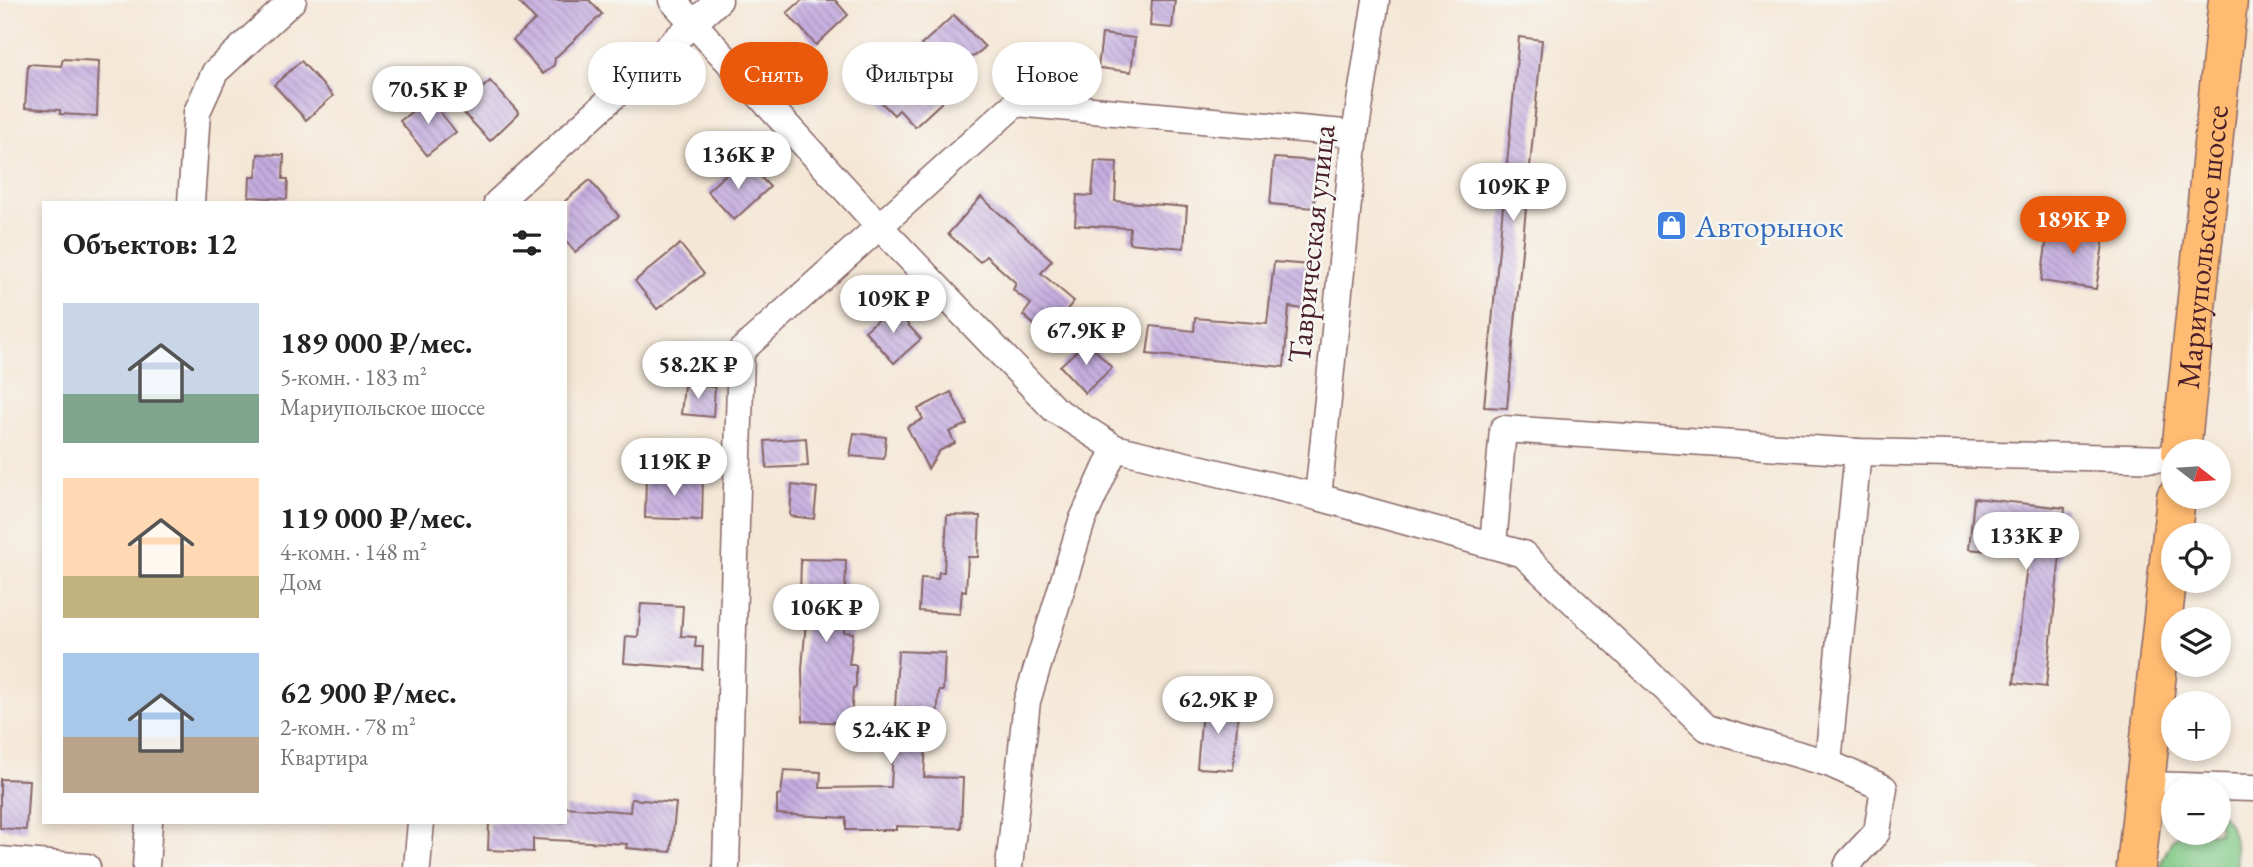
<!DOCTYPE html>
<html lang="ru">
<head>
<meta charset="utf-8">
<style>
  :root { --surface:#fff; --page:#f6f6f6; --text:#222; --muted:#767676; --accent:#ea580c }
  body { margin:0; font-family:"EB Garamond",serif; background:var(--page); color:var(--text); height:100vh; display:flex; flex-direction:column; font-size:26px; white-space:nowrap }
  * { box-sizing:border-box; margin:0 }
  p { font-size:23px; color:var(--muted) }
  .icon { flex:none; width:38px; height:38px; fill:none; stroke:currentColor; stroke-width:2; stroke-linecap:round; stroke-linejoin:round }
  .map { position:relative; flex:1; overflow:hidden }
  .panel { position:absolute; left:42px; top:201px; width:525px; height:623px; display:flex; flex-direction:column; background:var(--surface); border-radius:0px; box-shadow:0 4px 10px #0003 }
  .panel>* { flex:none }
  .hud { position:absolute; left:588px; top:42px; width:665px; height:63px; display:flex; gap:14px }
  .needle { width:46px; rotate:107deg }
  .controls { position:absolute; left:2161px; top:439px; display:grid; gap:14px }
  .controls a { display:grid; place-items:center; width:70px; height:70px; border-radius:50%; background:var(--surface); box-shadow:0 4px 10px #0003; font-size:35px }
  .price { position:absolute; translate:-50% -60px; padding:0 16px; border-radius:24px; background:#fff; color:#222; font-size:23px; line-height:46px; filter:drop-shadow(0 2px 4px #0008) }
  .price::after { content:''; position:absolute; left:50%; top:42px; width:21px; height:16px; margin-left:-10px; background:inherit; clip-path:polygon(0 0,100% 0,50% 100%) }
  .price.selected { background:var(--accent); color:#fff }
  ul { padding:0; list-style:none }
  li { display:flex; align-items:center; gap:21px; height:175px; padding:0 21px }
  li span { display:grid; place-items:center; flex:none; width:196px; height:140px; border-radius:0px; color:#555 }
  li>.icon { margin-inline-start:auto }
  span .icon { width:84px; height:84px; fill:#fffc; stroke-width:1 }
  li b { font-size:30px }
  h2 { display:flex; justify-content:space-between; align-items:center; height:84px; padding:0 21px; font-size:30px }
  .chip { padding:0 24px; border-radius:32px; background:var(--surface); box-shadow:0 4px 10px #0003; font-size:24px; line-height:63px }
  .chip.selected { background:var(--accent); color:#fff }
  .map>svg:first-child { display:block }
  .green { fill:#80c986; stroke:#657458; stroke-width:2 }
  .building { fill:url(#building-back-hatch) }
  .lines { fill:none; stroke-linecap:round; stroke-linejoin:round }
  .minor-casing { stroke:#866566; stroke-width:29 }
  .primary-casing { stroke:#866566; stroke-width:41 }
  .minor { stroke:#fff; stroke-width:26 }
  .primary { stroke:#ffbb71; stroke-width:38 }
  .labels { text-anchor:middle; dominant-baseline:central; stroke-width:5; stroke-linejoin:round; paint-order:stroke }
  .shop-label { font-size:32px; fill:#366cbe; stroke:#f6f6f2; text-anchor:start }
  .street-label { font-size:32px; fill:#4a1f2b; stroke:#f6f6f2 }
</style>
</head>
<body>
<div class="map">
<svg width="2253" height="867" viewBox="0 0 2253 867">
  <defs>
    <pattern id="building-back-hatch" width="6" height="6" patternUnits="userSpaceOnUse" patternTransform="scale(1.75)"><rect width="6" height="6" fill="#c5ade0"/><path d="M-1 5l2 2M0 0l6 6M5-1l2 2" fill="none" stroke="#a28cb6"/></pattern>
  </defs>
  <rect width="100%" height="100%" fill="#f6f6f2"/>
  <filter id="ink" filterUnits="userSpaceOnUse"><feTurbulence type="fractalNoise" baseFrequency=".0143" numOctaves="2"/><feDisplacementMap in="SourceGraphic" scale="14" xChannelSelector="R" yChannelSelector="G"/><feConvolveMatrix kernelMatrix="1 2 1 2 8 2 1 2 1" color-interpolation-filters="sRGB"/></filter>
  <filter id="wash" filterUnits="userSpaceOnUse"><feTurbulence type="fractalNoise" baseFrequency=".00686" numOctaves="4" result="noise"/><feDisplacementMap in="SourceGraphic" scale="28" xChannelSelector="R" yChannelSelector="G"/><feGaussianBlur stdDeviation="1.57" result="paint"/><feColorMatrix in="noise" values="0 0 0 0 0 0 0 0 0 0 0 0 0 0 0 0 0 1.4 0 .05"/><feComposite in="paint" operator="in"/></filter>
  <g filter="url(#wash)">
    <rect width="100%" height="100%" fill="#f5e7d5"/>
    <path class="green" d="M 2219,813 C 2237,826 2235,846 2237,867 L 2159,867 L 2172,840 L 2181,833 L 2219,833 Z"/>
    <g id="blocks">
      <g class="building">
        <path d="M 517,0 L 589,0 L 602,14 L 555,58 L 554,65 L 543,74 L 513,40 L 535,20 Z"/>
        <path d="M 802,0 L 835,0 L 848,15 L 816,45 L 787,13 Z"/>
        <path d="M 1152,0 L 1175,0 L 1172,28 L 1150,26 Z"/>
        <path d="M 954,15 L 985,47 L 975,56 L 963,58 L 962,69 L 956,74 L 920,77 L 943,101 L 915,127 L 899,110 L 894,115 L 879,100 L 928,53 L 921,45 Z"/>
        <path d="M 1102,34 L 1135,38 L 1131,72 L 1098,68 Z"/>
        <path d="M 1519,37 L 1542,40 L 1507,408 L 1484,407 Z"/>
        <path d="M 63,59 L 99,61 L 97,116 L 60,114 L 60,110 L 25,108 L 28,64 L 61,66 Z"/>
        <path d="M 301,61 L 333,96 L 306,120 L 274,85 Z"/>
        <path d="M 490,81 L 519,113 L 490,141 L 460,109 Z"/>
        <path d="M 429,98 L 456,132 L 427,155 L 400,121 Z"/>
        <path d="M 258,154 L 284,155 L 283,179 L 288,179 L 287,199 L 249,197 L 250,177 L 256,177 Z"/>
        <path d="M 1274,158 L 1318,161 L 1314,208 L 1270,204 Z"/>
        <path d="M 1095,161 L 1117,162 L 1115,201 L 1187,207 L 1184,248 L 1129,243 L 1130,228 L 1075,225 L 1077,195 L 1092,196 Z"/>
        <path d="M 734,167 L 744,178 L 753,169 L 770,187 L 734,220 L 707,191 Z"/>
        <path d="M 590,180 L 619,216 L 575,252 L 565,240 L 565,201 Z"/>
        <path d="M 981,197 L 1052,260 L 1041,273 L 1074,301 L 1046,335 L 1023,315 L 1031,304 L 1013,290 L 1016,283 L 986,256 L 980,262 L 948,234 Z"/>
        <path d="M 2049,223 L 2105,231 L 2096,289 L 2041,281 Z"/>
        <path d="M 680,244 L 704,274 L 657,309 L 635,281 Z"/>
        <path d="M 1274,262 L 1309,265 L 1304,309 L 1289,307 L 1284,367 L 1147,354 L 1151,326 L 1194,331 L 1195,318 L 1267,324 Z"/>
        <path d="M 892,307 L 921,339 L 894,363 L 865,331 Z"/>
        <path d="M 1087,341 L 1112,368 L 1085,393 L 1060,366 Z"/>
        <path d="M 684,385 L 715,387 L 713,417 L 681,414 Z"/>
        <path d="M 951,392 L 967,424 L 949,432 L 955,443 L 939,451 L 928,469 L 907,427 L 923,419 L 918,409 Z"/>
        <path d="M 854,433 L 886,437 L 884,459 L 850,456 Z"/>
        <path d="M 806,438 L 808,466 L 767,468 L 765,441 Z"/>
        <path d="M 646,477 L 703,478 L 702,520 L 645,518 Z"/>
        <path d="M 792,485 L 817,488 L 814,519 L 790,516 Z"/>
        <path d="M 1974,498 L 2065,508 L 2046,687 L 2014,683 L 2028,555 L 1969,549 Z"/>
        <path d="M 947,515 L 980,516 L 978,557 L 968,557 L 966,591 L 962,590 L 960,614 L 919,611 L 921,578 L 938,579 L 939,572 L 944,572 Z"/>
        <path d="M 801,559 L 846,560 L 844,632 L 853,633 L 849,665 L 856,665 L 856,687 L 853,688 L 851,723 L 803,721 L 802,669 L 808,597 L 800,597 Z"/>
        <path d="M 641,604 L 683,606 L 681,636 L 696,637 L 695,647 L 703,647 L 702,669 L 624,663 L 626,636 L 638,637 Z"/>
        <path d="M 898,651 L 945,653 L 943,691 L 939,691 L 936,731 L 927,730 L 924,777 L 963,778 L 961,828 L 896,826 L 896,830 L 846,830 L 846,818 L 777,814 L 777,795 L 781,794 L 784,770 L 821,772 L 820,788 L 891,787 Z"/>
        <path d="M 1203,701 L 1239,703 L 1233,770 L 1197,768 Z"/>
        <path d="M 0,779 L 29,780 L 26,830 L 0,828 Z"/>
        <path d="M 631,799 L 676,803 L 671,852 L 626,848 L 627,844 L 533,839 L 533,852 L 488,850 L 489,822 L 565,822 L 565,807 L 630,812 Z"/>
      </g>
    </g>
  </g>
  <g filter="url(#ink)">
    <use href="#blocks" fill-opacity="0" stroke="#866566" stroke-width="2"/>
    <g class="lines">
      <defs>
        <g id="minor">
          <path d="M 672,0 L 879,226 L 1054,409 L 1115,448 L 1318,497 L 1523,554 L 1707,728 L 1828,763 L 1884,788 L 1877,832 L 1849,862 L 1847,867"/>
          <path d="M 191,203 L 197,112 L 215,72 L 293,0"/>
          <path d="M 497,203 L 719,0"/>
          <path d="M 1318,497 L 1355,134 L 1376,0"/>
          <path d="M 1493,545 L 1503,429 L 1858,452 L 2174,459"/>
          <path d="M 1828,763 L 1858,452"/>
          <path d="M 2146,785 L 2253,788"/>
          <path d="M 0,860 L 87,867"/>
          <path d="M 146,867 L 149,822"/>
          <path d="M 417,867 L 421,822"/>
          <path d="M 726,867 L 741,351 L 1016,103 L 1355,134"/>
          <path d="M 1009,867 L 1027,701 L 1082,521 L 1115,448"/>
        </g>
        <g id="primary">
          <path id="s1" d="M 2181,452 L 2228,0"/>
          <path d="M 2136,867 L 2176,497"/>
        </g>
      </defs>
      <use href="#minor" class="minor-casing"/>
      <use href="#primary" class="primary-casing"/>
      <use href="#minor" class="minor"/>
      <use href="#primary" class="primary"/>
    </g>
  </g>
  <defs>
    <symbol id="shop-square" viewBox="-11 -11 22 22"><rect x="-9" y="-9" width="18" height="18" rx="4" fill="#3f7fe0" stroke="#f6f6f2"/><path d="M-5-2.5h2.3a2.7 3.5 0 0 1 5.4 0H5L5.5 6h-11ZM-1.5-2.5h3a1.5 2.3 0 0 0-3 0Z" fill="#fff"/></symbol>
  </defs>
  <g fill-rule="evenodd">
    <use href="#shop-square" x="1654" y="208" width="35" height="35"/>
  </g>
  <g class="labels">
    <g class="shop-label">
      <text x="1695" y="226">Авторынок</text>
    </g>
    <g class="street-label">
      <text transform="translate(1311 244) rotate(-84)">Таврическая улица</text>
      <text stroke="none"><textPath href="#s1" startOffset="206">Мариупольское шоссе</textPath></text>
    </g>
  </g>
</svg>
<div class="controls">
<a><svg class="needle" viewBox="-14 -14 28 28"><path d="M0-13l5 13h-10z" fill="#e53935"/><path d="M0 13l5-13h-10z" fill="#767676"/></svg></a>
<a><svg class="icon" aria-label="locate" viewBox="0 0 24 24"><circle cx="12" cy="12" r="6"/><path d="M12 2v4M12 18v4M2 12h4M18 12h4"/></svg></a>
<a><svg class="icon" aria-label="layers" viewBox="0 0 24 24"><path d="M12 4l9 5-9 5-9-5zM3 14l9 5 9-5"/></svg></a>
<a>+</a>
<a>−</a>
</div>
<b class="price" style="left:428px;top:126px">70.5K ₽</b>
<b class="price" style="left:738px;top:191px">136K ₽</b>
<b class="price" style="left:1513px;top:223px">109K ₽</b>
<b class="price selected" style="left:2073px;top:256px">189K ₽</b>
<b class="price" style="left:893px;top:335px">109K ₽</b>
<b class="price" style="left:1086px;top:367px">67.9K ₽</b>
<b class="price" style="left:698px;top:401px">58.2K ₽</b>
<b class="price" style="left:674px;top:498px">119K ₽</b>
<b class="price" style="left:2026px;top:572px">133K ₽</b>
<b class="price" style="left:826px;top:644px">106K ₽</b>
<b class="price" style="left:1218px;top:736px">62.9K ₽</b>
<b class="price" style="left:891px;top:766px">52.4K ₽</b>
<div class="hud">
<a class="chip">Купить</a>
<a class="chip selected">Снять</a>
<a class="chip">Фильтры</a>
<a class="chip">Новое</a>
</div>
<section class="panel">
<h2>Объектов: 12<svg class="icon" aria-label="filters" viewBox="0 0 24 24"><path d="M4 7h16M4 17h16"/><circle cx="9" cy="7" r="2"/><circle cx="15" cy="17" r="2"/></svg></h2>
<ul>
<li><span style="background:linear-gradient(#c9d6e8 65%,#7fa58c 0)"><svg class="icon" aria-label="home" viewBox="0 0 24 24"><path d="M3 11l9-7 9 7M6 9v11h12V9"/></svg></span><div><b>189 000 ₽/мес.</b><p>5-комн. · 183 m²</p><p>Мариупольское шоссе</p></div></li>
<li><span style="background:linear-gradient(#ffd9b3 70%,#c2b280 0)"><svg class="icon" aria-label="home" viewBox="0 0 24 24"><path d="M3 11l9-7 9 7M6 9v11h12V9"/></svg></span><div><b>119 000 ₽/мес.</b><p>4-комн. · 148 m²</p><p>Дом</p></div></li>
<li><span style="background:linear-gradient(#a9c7e8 60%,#b9a48a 0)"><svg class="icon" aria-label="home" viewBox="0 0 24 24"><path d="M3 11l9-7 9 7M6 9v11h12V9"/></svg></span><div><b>62 900 ₽/мес.</b><p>2-комн. · 78 m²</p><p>Квартира</p></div></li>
</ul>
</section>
</div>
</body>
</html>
